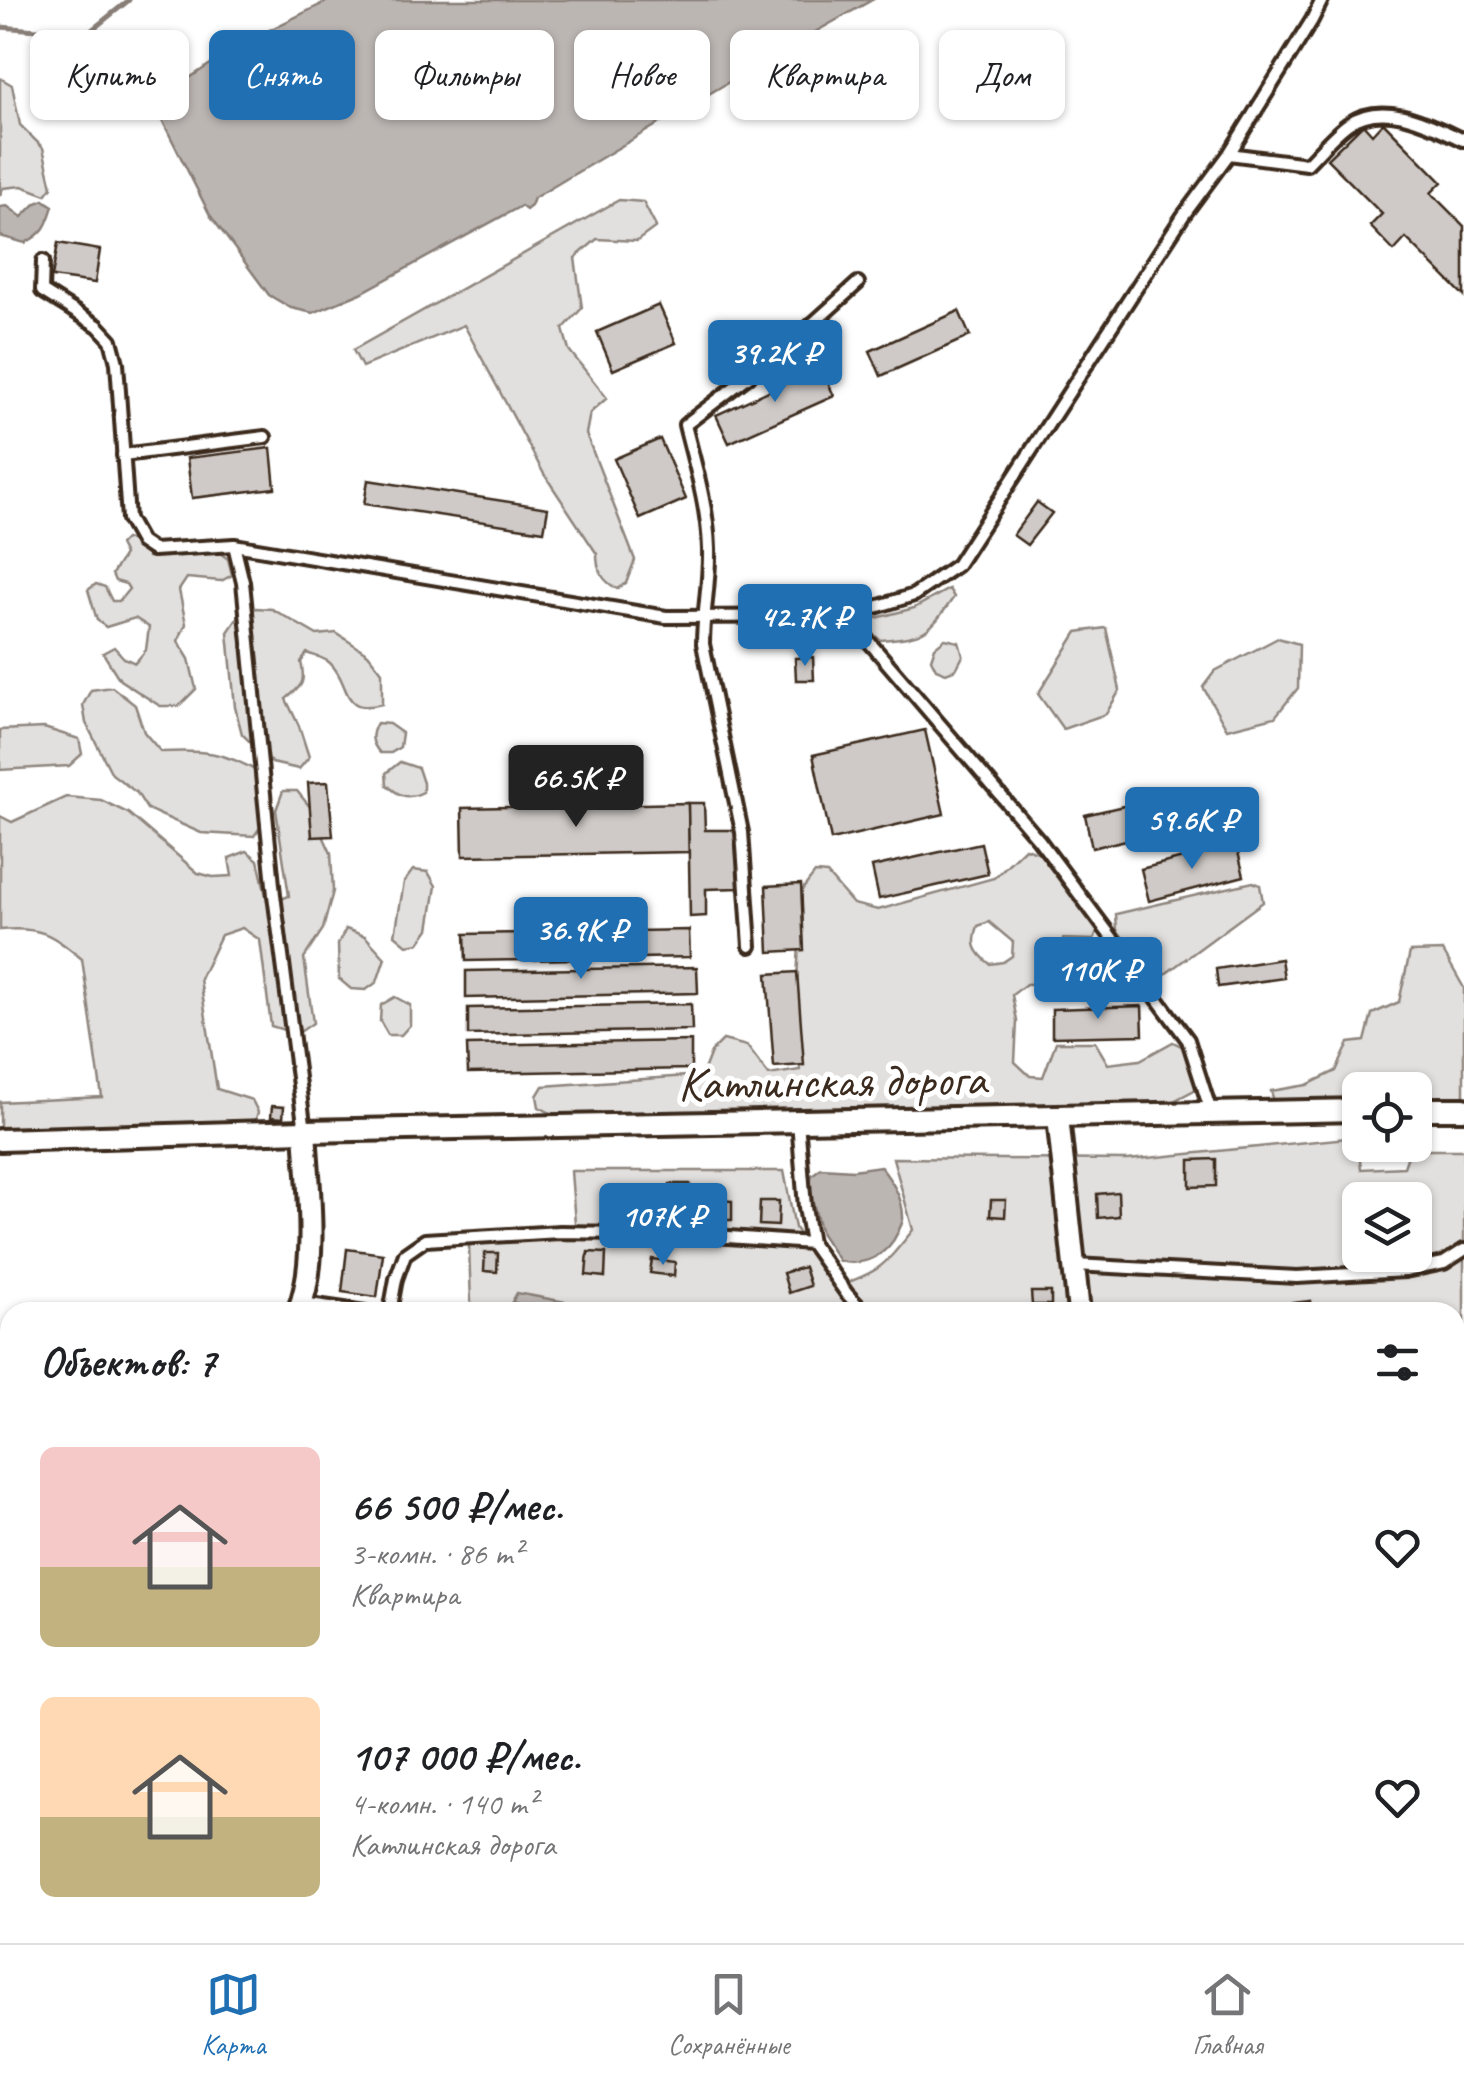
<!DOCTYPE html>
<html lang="ru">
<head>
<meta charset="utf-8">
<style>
  :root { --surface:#fff; --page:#f6f6f6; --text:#202124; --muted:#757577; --line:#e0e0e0; --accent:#1f6fb2 }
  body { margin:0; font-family:Caveat,sans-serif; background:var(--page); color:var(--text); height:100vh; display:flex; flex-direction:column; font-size:38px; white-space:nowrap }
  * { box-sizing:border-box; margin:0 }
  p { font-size:32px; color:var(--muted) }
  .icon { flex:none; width:55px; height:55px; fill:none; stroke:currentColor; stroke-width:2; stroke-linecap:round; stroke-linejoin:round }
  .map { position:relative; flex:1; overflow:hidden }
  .details { position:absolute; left:0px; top:1302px; width:1465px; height:642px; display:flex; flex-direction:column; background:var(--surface); border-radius:30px 30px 0 0; box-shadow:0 2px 8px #0004 }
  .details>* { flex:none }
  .banner { position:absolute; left:30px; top:30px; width:1405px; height:90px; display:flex; gap:20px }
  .buttons { position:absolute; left:1342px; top:1072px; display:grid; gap:20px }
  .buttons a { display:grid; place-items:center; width:90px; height:90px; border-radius:15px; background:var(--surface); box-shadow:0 2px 8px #0004; font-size:50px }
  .price { position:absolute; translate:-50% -85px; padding:0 22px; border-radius:10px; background:var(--accent); color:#fff; font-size:32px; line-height:65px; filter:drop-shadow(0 2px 5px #0008) }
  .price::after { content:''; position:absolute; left:50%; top:60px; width:30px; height:22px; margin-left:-15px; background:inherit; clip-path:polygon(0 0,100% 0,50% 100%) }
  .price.current { background:#222; color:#fff }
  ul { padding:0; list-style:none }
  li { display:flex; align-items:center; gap:30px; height:250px; padding:0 40px }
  li span { display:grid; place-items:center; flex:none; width:280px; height:200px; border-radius:15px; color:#555 }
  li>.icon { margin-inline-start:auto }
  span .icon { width:120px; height:120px; fill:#fffc; stroke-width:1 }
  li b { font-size:42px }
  h2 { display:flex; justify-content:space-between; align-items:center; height:120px; padding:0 40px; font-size:42px }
  .tag { padding:0 35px; border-radius:15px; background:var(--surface); box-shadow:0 2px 8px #0004; font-size:35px; line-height:90px }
  .tag.current { background:var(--accent); color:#fff }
  .menu { display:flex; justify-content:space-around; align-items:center; height:140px; border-top:2px solid var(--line); background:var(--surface); font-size:28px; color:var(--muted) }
  .menu a { display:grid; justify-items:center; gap:5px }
  .menu .current { color:var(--accent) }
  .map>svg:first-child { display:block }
  .green { fill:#e2e0de; stroke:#8e857e; stroke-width:2.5; fill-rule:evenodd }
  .water { fill:#bcb6b3; stroke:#887e77; stroke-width:2.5 }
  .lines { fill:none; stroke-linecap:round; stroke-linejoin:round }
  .stream { stroke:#887e77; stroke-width:5 }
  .river { stroke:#bcb6b3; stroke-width:32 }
  .building { fill:#cfcac7; stroke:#3b2a1e; stroke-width:2.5 }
  .lane-casing { stroke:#3b2a1e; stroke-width:18 }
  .street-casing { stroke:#3b2a1e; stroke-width:28 }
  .lane { stroke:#fff; stroke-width:10 }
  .street { stroke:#fff; stroke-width:20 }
  .labels { text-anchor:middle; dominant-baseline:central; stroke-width:10; stroke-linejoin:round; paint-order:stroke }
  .street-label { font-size:48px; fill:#3b2a1e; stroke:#fff }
</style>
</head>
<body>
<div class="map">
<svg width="1464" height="1943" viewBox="0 0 1464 1943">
  <rect width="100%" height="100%" fill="#fff"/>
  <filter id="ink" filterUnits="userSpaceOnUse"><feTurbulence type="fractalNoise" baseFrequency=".01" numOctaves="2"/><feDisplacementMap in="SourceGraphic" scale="20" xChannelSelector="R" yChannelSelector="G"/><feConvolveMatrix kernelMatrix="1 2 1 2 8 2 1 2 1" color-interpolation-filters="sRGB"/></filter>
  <g filter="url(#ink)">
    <g class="green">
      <path d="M 0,78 L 12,85 L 20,125 L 43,148 L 52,187 L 46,195 L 22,186 L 3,188 L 0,196 Z"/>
      <path d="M 619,200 L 643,202 L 656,227 L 637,241 L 597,239 L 575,258 L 582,308 L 563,329 L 569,350 L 607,398 L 590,413 L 586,434 L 635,560 L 626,583 L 617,589 C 602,580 597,571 597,554 L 544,474 L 464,325 L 362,367 L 353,350 Z"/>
      <path d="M 125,539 L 135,542 L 148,557 L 220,553 L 228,559 L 232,575 L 221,581 L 187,578 L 179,590 L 186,624 L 178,641 L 189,659 L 196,689 L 179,706 L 160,706 L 120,680 L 103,653 L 114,647 L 124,658 L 135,663 L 146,650 L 149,627 L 135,618 L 106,627 L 97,620 L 88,590 L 96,584 L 105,587 L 112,601 L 119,601 L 129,589 L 126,584 L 115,581 L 112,574 L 124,555 L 119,545 Z"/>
      <path d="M 949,589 L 954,597 C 927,635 926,636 880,640 L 872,633 L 869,620 L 914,608 Z"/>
      <path d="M 256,608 L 272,609 L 317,635 L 336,633 L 368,654 L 382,672 L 382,704 C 339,715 352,684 330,663 C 325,658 314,656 307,653 L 301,662 C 306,683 302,686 286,699 L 299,726 L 309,757 L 299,769 L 272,763 L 242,734 L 235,707 L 228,632 L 239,616 Z"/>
      <path d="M 1106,628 L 1120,690 L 1106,714 L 1063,729 L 1038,694 L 1077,632 Z"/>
      <path d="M 1278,638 L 1299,644 L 1298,688 L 1275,717 L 1227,729 L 1203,687 L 1215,671 Z"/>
      <path d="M 945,639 L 959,642 L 963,656 L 956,669 L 946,673 L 936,669 L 931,659 L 935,647 Z"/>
      <path d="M 112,687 L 135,705 L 144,732 L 161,752 C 202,750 224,751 260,773 L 264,822 L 254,836 L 201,833 L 147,809 L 137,793 L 112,774 L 86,723 L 83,705 L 91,690 Z"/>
      <path d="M 377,723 L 389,724 L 402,733 L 400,747 L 391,753 L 380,753 C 371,743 370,735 377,723 Z"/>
      <path d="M 44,728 L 79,739 L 82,754 L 69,766 L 0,770 L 0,730 Z"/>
      <path d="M 400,762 L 418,768 L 423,783 L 423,792 C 407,800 399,796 387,785 L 386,773 Z"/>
      <path d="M 283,791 L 297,791 L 310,807 L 331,853 L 333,891 L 323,929 L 304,958 L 313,1023 L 297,1034 L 271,1026 L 260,940 L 242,928 L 221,935 L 200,979 L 217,1089 L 252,1100 L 258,1112 L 254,1125 L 0,1130 L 0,1102 L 102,1097 L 82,959 C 51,934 41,926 0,930 L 0,816 L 12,822 L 66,797 L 101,800 L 128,813 L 198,873 L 213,877 L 232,876 L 229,858 L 247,851 L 258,860 L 268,904 L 289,896 L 276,810 Z"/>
      <path d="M 1025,848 L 1041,853 L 1099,927 L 1094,940 L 1063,939 L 1065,970 L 1055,983 L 1026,984 L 1012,995 L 1017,1021 L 1015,1062 L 1030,1076 L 1043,1077 L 1056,1042 L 1095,1042 L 1108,1064 L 1140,1060 L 1173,1042 L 1189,1050 L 1198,1088 L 1166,1105 L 1076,1111 L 1042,1106 L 797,1115 L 551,1113 L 539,1107 L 537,1096 L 543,1086 L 702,1075 L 711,1052 L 723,1040 L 747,1046 L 769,1075 L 800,1070 L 796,998 L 802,890 L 815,873 L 827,874 L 853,904 L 878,910 L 994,878 ZM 989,922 L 1013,942 L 1012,956 L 1003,962 L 990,964 C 974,951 972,944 978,926 Z"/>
      <path d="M 413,870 L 428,872 L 436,886 L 429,929 L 419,943 L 407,945 L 395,935 L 404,882 Z"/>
      <path d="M 1253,882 L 1260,885 L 1263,902 L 1157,980 L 1117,930 L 1116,914 Z"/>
      <path d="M 346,929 L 365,936 L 385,958 L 377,982 L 366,990 L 351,989 L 339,979 L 338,944 Z"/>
      <path d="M 1443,951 L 1464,988 L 1464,1102 L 1415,1104 L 1415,1090 L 1360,1090 L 1360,1106 L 1309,1107 L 1274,1101 L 1271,1091 L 1307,1085 L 1336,1071 L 1349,1043 L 1365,1041 L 1372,1014 L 1399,1002 L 1410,952 Z"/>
      <path d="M 395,997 L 410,1005 L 410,1025 L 401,1035 L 388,1035 L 380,1021 L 381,1005 Z"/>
      <path d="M 1357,1137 L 1361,1169 L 1404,1167 L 1410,1150 L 1464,1150 L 1464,1943 L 1061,1943 L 1062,1935 L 1455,1935 L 1455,1312 L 521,1312 L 521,1309 L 471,1304 L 469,1245 L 576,1237 L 571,1171 L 784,1171 L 795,1228 L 834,1287 C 880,1272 883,1267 913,1230 L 893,1158 L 1128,1160 ZM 1360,1200 L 1415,1200 L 1415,1255 L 1360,1255 Z"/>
      <path d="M 0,1644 L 10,1644 L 10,1681 L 0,1682 Z"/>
      <path d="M 526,1935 L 612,1935 L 608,1943 L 524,1943 Z"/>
      <path d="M 854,1935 L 951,1935 L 954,1943 L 850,1943 Z"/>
    </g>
    <g class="water">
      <path d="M 330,0 L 872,0 L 776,54 L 534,198 L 531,206 L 526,210 L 521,206 L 361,293 L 313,313 L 291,308 L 269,295 L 210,215 L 158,112 L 164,95 L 239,45 Z"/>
      <path d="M 44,200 L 53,206 C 47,226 44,233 25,243 L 0,236 L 0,207 L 7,206 L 22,217 L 36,203 Z"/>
      <path d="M 880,1166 C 891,1180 903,1197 903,1217 C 904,1221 900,1227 898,1232 C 887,1256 864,1267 839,1261 L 821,1234 L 809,1186 L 812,1175 L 821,1168 L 853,1170 Z"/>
      <path d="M 517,1293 L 614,1311 L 615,1312 L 546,1312 L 512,1302 Z"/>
    </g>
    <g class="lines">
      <path class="stream" d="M 0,27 L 87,34 L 129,0"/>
      <path class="river" d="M 1455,1918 L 1464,1912"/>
    </g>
    <g class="building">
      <path d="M 1025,84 L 1035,99 L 1022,108 L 1012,93 Z"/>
      <path d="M 1383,122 L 1442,182 L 1431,193 L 1464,226 L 1464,296 L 1406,238 L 1394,251 L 1370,226 L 1382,214 L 1327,159 L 1363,124 L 1372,134 Z"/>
      <path d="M 58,243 L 100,250 L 95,283 L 52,277 Z"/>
      <path d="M 659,305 L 676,343 L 613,370 L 597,332 Z"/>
      <path d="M 959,311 L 970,336 L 881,376 L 870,351 Z"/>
      <path d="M 821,367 L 834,396 L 729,443 L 716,415 Z"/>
      <path d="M 660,439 L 686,499 L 640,519 L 614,459 Z"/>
      <path d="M 271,448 L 275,488 L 192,498 L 187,458 Z"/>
      <path d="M 368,480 L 548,508 L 544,531 L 364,504 Z"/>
      <path d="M 1037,502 L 1052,513 L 1027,545 L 1013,535 Z"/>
      <path d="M 813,657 L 814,680 L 796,680 L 795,658 Z"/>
      <path d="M 925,730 L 944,814 L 831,840 L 813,755 Z"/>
      <path d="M 328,782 L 333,836 L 312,837 L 308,783 Z"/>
      <path d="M 1179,793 L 1186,826 L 1092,848 L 1085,815 Z"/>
      <path d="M 688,803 L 689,852 L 463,856 L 462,808 Z"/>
      <path d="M 688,803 L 704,803 L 705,830 L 738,830 L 739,888 L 706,889 L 706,916 L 690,917 Z"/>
      <path d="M 981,843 L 988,874 L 879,899 L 872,867 Z"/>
      <path d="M 1236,844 L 1244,876 L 1149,901 L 1141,869 Z"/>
      <path d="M 801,884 L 804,950 L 769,952 L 766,886 Z"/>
      <path d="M 689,930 L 690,957 L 466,961 L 465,934 Z"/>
      <path d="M 1281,959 L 1284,978 L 1218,987 L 1216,969 Z"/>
      <path d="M 697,967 L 698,993 L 466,998 L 466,971 Z"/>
      <path d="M 797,972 L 804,1065 L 774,1067 L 767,974 Z"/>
      <path d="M 691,1004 L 692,1030 L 468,1035 L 468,1008 Z"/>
      <path d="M 1142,1006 L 1143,1035 L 1052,1037 L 1052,1009 Z"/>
      <path d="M 691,1041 L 691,1069 L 468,1073 L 467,1045 Z"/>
      <path d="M 272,1106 L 284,1107 L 283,1118 L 271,1117 Z"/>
      <path d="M 1216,1159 L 1216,1186 L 1190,1187 L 1190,1160 Z"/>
      <path d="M 670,1184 L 690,1184 L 690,1200 L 669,1199 Z"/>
      <path d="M 1118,1192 L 1119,1216 L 1098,1218 L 1097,1194 Z"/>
      <path d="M 715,1200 L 732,1201 L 732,1220 L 714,1220 Z"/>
      <path d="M 991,1200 L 1006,1200 L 1005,1217 L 990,1216 Z"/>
      <path d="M 760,1201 L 779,1201 L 778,1226 L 759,1225 Z"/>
      <path d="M 631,1207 L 646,1208 L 645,1217 L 631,1217 Z"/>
      <path d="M 347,1249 L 383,1254 L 377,1297 L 342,1292 Z"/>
      <path d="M 588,1252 L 606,1253 L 605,1277 L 586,1275 Z"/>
      <path d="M 485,1253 L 498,1253 L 497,1272 L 484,1271 Z"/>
      <path d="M 652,1259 L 675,1262 L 674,1276 L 650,1273 Z"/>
      <path d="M 804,1267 L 810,1286 L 789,1293 L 783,1273 Z"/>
      <path d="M 1031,1292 L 1051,1292 L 1051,1305 L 1032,1305 Z"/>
      <path d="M 1311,1301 L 1312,1312 L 1293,1312 L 1292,1303 Z"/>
      <path d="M 116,1935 L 142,1943 L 114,1943 Z"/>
    </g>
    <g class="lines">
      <defs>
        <g id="lane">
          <path d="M 1229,154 L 1307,164 C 1320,151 1333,135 1348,124 C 1383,99 1429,124 1463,140 L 1464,138"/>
          <path d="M 43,261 L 42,291 L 98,326 L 111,340 L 117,363 L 128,519 L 141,542 L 153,550 L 234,545 L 666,617 L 847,616 L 914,595 L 957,565 L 1183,216 L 1229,154 L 1312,20 L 1322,0"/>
          <path d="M 123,455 L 265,437"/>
          <path d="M 234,545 L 243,582 L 274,895 L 305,1131"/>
          <path d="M 847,616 L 1039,840 L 1188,1040 L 1211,1112"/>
          <path d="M 750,946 L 742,832 L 703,644 C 703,612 710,582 709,549 C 708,508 695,465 685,425 L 788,346 L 858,283"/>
          <path d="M 798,1121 L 805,1207 L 811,1243 L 847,1294 L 864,1312"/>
          <path d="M 1075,1265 L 1297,1277 L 1405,1271 L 1444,1263 L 1464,1250"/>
          <path d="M 302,1303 L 365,1312"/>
          <path d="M 390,1312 L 396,1279 L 405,1254 L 425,1240 L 560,1232 L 687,1234 L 811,1243"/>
          <path d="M 1455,1412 L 1464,1414"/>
          <path d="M 1455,1527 L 1464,1525"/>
          <path d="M 1021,1943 L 1035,1935"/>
        </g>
        <g id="street">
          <path d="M 1415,1109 L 1464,1109"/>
          <path d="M 1058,1117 L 1079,1312"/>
          <path d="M 0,1140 L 305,1131 L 1360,1110"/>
          <path d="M 298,1312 C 319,1263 308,1185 305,1131"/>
          <path d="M 65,1943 L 68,1935"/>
        </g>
      </defs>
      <use href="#lane" class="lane-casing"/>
      <use href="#street" class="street-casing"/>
      <use href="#lane" class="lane"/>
      <use href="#street" class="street"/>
    </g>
  </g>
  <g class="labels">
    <g class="street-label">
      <text transform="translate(832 1081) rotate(-1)">Катлинская дорога</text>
    </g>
  </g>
</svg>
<div class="buttons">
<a><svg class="icon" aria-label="locate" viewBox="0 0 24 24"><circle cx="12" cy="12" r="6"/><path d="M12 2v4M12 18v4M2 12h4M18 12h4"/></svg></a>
<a><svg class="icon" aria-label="layers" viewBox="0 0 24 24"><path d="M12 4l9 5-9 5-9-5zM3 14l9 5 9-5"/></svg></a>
</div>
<b class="price" style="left:775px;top:405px">39.2K ₽</b>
<b class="price" style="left:805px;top:669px">42.7K ₽</b>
<b class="price current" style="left:576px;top:830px">66.5K ₽</b>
<b class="price" style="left:1192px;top:872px">59.6K ₽</b>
<b class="price" style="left:581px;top:982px">36.9K ₽</b>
<b class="price" style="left:1098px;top:1022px">110K ₽</b>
<b class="price" style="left:663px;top:1268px">107K ₽</b>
<div class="banner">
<a class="tag">Купить</a>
<a class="tag current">Снять</a>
<a class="tag">Фильтры</a>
<a class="tag">Новое</a>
<a class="tag">Квартира</a>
<a class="tag">Дом</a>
</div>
<section class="details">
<h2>Объектов: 7<svg class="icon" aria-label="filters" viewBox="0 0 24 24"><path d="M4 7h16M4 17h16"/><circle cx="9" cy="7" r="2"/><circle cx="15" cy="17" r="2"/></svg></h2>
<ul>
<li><span style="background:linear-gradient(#f6c9c9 60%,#c2b280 0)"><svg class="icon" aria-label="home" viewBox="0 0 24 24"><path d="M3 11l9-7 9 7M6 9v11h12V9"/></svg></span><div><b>66 500 ₽/мес.</b><p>3-комн. · 86 m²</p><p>Квартира</p></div><svg class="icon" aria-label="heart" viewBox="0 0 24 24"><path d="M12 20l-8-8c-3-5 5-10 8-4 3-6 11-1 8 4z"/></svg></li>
<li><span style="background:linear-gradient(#ffd9b3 60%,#c2b280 0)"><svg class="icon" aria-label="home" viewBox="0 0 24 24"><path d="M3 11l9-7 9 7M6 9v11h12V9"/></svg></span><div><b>107 000 ₽/мес.</b><p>4-комн. · 140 m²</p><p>Катлинская дорога</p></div><svg class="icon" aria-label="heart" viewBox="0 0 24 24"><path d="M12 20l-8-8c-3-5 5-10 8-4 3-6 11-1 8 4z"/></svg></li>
</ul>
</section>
</div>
<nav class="menu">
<a class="current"><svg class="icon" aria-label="map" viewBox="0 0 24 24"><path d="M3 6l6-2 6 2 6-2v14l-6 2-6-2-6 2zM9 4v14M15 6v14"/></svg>Карта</a>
<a><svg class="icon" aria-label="saved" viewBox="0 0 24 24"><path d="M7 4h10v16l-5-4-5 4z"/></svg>Сохранённые</a>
<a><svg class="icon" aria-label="home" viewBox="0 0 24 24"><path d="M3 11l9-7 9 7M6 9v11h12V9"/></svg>Главная</a>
</nav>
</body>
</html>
